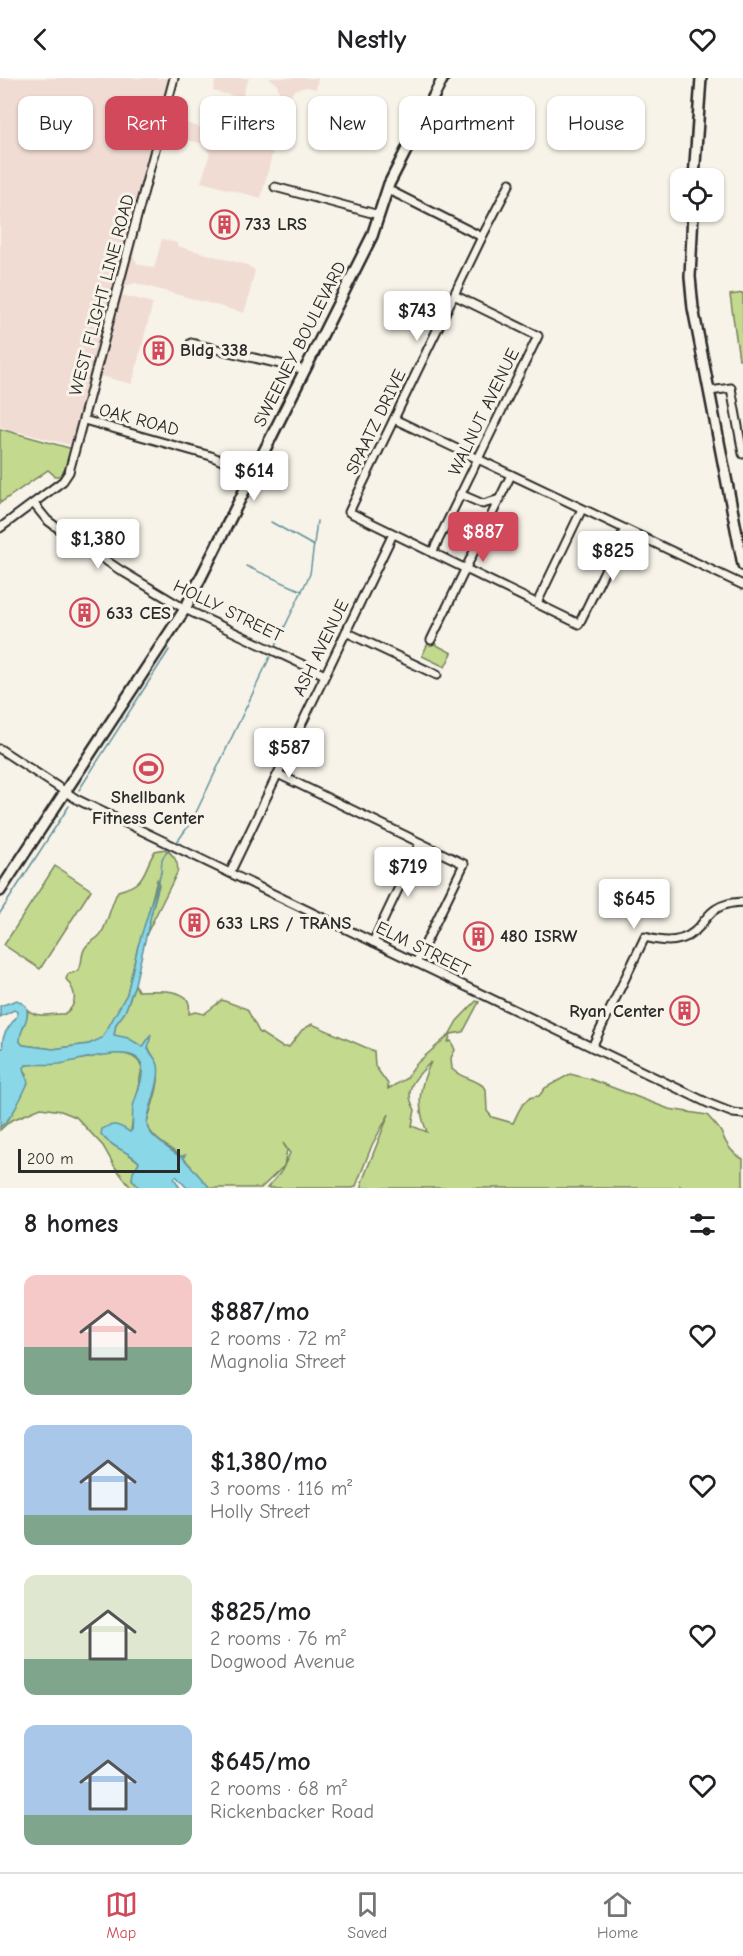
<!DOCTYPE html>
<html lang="en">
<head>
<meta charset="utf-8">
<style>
  :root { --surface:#fff; --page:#f2f2f2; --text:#202124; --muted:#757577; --line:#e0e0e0; --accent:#d1495b }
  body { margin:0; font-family:"Comic Neue",sans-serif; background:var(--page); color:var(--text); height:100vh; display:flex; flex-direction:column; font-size:22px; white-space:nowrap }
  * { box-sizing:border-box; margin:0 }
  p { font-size:20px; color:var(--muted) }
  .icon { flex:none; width:33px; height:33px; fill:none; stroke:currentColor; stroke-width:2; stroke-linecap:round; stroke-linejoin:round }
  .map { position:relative; height:1110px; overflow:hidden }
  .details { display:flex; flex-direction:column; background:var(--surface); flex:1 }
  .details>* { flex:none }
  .banner { position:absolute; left:18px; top:18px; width:708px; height:54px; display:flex; gap:12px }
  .controls { position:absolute; left:670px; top:90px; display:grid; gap:12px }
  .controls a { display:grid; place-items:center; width:54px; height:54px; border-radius:12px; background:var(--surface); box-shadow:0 2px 4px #0004; font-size:30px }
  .scale { position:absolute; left:18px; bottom:15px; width:162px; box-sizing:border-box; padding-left:6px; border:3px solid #2b2b2b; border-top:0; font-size:16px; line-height:21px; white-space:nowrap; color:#2b2b2b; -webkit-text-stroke:4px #f7f3e8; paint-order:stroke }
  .price { position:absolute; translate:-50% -51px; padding:0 14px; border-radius:6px; background:#fff; color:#222; font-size:20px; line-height:39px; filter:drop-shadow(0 2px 3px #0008) }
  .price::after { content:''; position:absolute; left:50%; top:36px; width:18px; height:14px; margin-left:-9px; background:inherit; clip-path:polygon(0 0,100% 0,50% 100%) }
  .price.on { background:var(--accent); color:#fff }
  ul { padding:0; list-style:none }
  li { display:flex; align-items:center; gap:18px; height:150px; padding:0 24px }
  li span { display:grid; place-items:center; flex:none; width:168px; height:120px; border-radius:12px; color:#555 }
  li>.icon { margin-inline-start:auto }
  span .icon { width:72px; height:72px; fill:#fffc; stroke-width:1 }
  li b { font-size:26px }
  h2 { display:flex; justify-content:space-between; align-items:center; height:72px; padding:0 24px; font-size:26px }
  .tag { padding:0 21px; border-radius:12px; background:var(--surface); box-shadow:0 2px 4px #0004; font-size:21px; line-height:54px }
  .tag.on { background:var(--accent); color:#fff }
  header { display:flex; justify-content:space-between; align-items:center; height:78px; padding:0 24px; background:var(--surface); font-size:27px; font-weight:700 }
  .menu { display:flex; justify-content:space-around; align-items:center; height:84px; border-top:2px solid var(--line); background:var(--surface); font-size:16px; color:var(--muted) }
  .menu a { display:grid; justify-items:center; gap:3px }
  .menu .on { color:var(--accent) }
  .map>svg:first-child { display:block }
  .built { fill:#f1dcd4 }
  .green { fill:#c2d98e; stroke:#76825c; stroke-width:1.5; fill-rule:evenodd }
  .water { fill:#89d7e7; stroke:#63929c; stroke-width:1.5 }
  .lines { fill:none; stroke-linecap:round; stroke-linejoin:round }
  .stream { stroke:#63929c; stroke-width:1.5 }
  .minor-casing { stroke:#2b2b2b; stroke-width:11 }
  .major-casing { stroke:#2b2b2b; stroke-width:14 }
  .minor { stroke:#f7f3e8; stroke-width:7 }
  .major { stroke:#f7f3e8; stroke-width:9 }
  .labels { text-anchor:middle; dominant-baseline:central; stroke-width:6; stroke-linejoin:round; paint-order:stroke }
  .poi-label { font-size:18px; font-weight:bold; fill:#2b2b2b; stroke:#f7f3e8; text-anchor:start }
  .street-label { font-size:18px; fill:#2b2b2b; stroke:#f7f3e8 }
</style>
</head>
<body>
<header><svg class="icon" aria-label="back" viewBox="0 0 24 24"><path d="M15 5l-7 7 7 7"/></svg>Nestly<svg class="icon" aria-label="heart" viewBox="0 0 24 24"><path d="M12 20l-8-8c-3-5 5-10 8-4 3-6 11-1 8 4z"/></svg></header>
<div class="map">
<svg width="743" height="1110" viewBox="0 0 743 1110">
  <rect width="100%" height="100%" fill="#f7f3e8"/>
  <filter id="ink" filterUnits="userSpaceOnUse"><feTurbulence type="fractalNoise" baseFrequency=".0167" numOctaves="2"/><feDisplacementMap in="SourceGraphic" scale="12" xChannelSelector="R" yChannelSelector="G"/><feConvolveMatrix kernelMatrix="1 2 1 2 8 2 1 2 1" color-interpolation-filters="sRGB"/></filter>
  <g filter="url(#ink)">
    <g class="built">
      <path d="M 0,0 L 177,0 L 169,30 L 173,39 L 177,43 L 274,69 L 261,120 L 201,104 L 210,75 L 207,73 L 208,67 L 179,60 L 167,63 L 160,70 L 139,147 L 141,149 L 134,175 L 134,180 L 138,186 L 154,190 L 162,161 L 177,165 L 177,168 L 247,187 L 255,192 L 247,226 L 244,235 L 135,205 L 125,208 L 122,217 L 153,225 L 132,306 L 100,298 L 82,370 L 0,349 Z"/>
      <path d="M 216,0 L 249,0 L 243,15 L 245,21 L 213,13 Z"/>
      <path d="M 269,0 L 317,0 L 318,1 L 316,11 L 306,9 L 295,12 L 291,17 L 288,33 L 274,30 L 279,13 L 277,7 Z"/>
    </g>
    <g class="green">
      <path d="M 743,215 L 743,280 L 739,281 L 730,217 Z"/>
      <path d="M 0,351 L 73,371 L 67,388 L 61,398 L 55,398 L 48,392 L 0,425 Z"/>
      <path d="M 429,563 L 452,575 L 445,589 L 422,578 Z"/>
      <path d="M 165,771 C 173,776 180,785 177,795 L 144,861 L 159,807 L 157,802 L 143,856 L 138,868 L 127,916 L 102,961 L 89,966 L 53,971 L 23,967 L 20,964 C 18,953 28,944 28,932 C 38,941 50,935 64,936 C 79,927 76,913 66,901 L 68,896 C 87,893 78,881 85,870 C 89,863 98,862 102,854 C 109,841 111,826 118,813 C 147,806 142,794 155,773 Z"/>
      <path d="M 55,788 L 91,812 L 40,891 L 4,867 Z"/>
      <path d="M 135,906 L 138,913 C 151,913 186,909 189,926 C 190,930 189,933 189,936 L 195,934 L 204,936 L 222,922 L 247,931 L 259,954 L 282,969 L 289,969 L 302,952 L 312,946 L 374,973 L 375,988 L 388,1006 L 388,1011 L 407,1000 L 416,986 L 449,957 L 457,943 L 476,923 L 479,924 L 463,954 L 451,956 L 448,964 L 451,963 L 455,972 L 451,980 L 452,991 C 463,1002 477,1000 486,1011 L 487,1033 L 492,1039 L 513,1045 C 519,1033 523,1018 539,1018 L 545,1010 L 570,996 L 590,1001 L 669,1031 L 707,1037 C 711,1042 719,1049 722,1056 C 726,1066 732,1076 743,1081 L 743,1110 L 682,1110 L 680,1108 L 680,1110 L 362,1110 L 362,1104 L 389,1036 L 372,1067 L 356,1108 L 353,1110 L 267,1110 L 281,1094 L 290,1075 L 283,1065 L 287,1072 L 284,1088 L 261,1110 L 210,1110 C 200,1101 193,1089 184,1081 C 171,1069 150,1062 147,1044 C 152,1026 162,1004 157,986 C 154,977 148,973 147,964 L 143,969 L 128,961 L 114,957 L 116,946 L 125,934 ZM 431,984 C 419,1008 416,1028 427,1054 L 412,1048 L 415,1032 C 402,1010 416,999 431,984 Z"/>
      <path d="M 107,975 C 121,975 136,975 142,989 L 127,1075 L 139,1084 L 132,1101 L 139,1110 L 131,1110 L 115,1089 L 103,1068 L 76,1039 L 61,1033 L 41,1030 L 10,1043 L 0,1052 L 0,1049 C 15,1038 23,1014 27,996 L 23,990 L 26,987 L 89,980 Z"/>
    </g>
    <path class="water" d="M 161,794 L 135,906 L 125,934 L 116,946 L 114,957 L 128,960 L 143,969 L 151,956 L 148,971 C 151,976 157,982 158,987 C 162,1007 143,1040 148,1051 C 152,1060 172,1073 180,1079 L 185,1077 L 183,1080 L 210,1110 L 187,1110 L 176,1098 L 174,1100 L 180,1110 L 139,1110 L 132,1101 L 133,1094 L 139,1084 C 127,1072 111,1070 101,1056 L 102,1051 C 114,1044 119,1047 130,1054 L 132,1052 C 133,1045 132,1037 133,1029 C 136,1016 144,1002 142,988 C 137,963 74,984 59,986 C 48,987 37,986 26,987 L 24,990 L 28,1005 C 22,1018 12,1041 0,1049 L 0,970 L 3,970 C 0,957 10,948 17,938 L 17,934 L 14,932 L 0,939 L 0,928 L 17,922 L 26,928 C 31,942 19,951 20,964 L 23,967 L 53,971 L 89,966 L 102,960 L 127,916 L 138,868 Z"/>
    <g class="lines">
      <g class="stream">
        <path d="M 482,150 L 496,124"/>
        <path d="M 271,444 L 314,468"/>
        <path d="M 246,488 L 302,513"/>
        <path d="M 276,567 L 310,496 L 317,443"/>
        <path d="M 79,712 L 169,572"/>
        <path d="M 177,764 L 192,743 L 270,579"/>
        <path d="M 161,795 L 162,781 L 167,773"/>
        <path d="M 0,835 L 69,728"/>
      </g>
      <defs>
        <g id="minor">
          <path d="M 510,105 L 482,159 L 349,434 L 579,546 L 625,451"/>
          <path d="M 275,109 L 379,137"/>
          <path d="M 387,111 L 482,159"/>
          <path d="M 191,265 L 305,292"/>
          <path d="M 710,313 L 731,310 L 743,376"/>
          <path d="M 394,341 L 743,507"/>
          <path d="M 84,342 L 211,378 L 253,397"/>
          <path d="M 460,416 L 483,426 L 500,421"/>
          <path d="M 34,426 L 47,442 L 59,451 L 120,492 L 185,531 L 325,597"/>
          <path d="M 0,450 L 63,403 L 69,394 L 174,0"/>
          <path d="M 432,475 L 538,258 L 454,217"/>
          <path d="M 537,525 L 582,431"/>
          <path d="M 346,554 L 437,597"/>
          <path d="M 431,562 L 511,397"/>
          <path d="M 0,671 L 78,722 L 710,1026 L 733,1035 L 743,1036"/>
          <path d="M 278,696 L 464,786 L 416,885"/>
          <path d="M 230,795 L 393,456"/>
          <path d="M 373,864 L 420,765"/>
          <path d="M 592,969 L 645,859 C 665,865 685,866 700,848 C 705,842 709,835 716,831 C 725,825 733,825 743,824"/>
        </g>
        <g id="major">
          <path d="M 694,100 L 701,0"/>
          <path d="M 693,134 L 690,199 L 693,230 L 743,487"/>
          <path d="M 0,813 L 185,531 L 372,158 L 389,106 L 443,0"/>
        </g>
      </defs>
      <use href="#minor" class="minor-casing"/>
      <use href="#major" class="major-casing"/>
      <use href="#minor" class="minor"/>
      <use href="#major" class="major"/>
    </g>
  </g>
  <defs>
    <symbol id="building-ring" viewBox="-11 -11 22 22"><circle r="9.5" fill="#f7f3e8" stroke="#d1495b" stroke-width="1.5"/><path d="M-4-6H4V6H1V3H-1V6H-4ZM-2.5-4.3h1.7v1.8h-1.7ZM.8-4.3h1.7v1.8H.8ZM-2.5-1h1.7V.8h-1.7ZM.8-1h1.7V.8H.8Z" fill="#d1495b"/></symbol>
    <symbol id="stadium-ring" viewBox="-11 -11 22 22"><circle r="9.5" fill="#f7f3e8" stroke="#d1495b" stroke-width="1.5"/><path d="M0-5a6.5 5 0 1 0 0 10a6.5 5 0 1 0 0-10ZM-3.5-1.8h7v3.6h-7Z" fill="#d1495b"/></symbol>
  </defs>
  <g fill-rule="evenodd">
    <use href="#building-ring" x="208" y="130" width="33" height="33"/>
    <use href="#building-ring" x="142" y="256" width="33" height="33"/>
    <use href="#building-ring" x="68" y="518" width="33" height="33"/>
    <use href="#stadium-ring" x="132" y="674" width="33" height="33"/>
    <use href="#building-ring" x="178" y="828" width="33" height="33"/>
    <use href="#building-ring" x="462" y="842" width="33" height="33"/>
    <use href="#building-ring" x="668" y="916" width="33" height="33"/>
  </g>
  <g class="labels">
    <g class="poi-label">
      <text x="245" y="146">733 LRS</text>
      <text x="180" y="272">Bldg 338</text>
      <text x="106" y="535">633 CES</text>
      <text x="148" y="719" text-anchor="middle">Shellbank<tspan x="148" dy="21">Fitness Center</tspan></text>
      <text x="216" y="845">633 LRS / TRANS</text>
      <text x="500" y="858">480 ISRW</text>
      <text x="664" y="933" text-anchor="end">Ryan Center</text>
    </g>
    <g class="street-label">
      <text transform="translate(102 217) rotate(-75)">WEST FLIGHT LINE ROAD</text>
      <text transform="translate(300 266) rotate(-63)">SWEENEY BOULEVARD</text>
      <text transform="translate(484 334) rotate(-64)">WALNUT AVENUE</text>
      <text transform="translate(139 342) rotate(15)">OAK ROAD</text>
      <text transform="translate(376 344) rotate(-64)">SPAATZ DRIVE</text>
      <text transform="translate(228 533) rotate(26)">HOLLY STREET</text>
      <text transform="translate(321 570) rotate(-64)">ASH AVENUE</text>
      <text transform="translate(423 871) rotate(26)">ELM STREET</text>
    </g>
  </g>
</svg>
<div class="controls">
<a><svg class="icon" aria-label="locate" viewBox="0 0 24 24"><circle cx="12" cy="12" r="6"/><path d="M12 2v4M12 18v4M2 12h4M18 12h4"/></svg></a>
</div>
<div class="scale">200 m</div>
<b class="price" style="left:417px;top:264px">$743</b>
<b class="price" style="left:254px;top:424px">$614</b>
<b class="price on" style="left:483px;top:485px">$887</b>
<b class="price" style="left:98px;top:492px">$1,380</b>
<b class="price" style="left:613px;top:504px">$825</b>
<b class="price" style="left:289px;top:701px">$587</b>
<b class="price" style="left:408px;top:820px">$719</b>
<b class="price" style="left:634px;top:852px">$645</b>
<div class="banner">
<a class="tag">Buy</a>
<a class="tag on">Rent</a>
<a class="tag">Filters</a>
<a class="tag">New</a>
<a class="tag">Apartment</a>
<a class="tag">House</a>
</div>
</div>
<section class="details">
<h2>8 homes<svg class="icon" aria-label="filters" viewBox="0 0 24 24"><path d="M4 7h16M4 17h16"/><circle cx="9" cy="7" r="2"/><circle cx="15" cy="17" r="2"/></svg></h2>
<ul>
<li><span style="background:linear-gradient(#f6c9c9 60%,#7fa58c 0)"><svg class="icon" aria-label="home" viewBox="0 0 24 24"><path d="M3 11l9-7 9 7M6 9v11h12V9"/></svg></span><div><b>$887/mo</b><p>2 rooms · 72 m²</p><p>Magnolia Street</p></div><svg class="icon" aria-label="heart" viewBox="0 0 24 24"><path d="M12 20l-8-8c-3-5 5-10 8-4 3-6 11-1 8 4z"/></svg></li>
<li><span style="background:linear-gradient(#a9c7e8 75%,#7fa58c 0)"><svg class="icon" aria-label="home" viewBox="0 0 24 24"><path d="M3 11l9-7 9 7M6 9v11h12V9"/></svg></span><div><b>$1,380/mo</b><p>3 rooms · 116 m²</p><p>Holly Street</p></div><svg class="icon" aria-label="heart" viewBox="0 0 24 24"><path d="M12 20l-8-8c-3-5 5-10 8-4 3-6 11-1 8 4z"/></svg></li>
<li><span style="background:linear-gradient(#dfe7d0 70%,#7fa58c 0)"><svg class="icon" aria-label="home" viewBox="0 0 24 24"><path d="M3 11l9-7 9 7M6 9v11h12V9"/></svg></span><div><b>$825/mo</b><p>2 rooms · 76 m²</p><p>Dogwood Avenue</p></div><svg class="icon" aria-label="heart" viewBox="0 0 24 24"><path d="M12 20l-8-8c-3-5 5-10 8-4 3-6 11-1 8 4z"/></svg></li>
<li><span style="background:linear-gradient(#a9c7e8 75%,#7fa58c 0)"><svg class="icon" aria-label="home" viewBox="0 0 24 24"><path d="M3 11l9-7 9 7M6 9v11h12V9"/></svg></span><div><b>$645/mo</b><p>2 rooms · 68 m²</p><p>Rickenbacker Road</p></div><svg class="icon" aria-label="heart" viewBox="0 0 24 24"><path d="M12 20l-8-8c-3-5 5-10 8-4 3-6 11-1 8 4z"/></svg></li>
</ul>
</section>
<nav class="menu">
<a class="on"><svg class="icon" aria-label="map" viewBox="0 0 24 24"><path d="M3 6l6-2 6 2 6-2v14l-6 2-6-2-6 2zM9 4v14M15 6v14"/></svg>Map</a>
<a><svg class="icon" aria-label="saved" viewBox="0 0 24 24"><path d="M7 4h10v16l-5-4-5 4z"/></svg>Saved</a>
<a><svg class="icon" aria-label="home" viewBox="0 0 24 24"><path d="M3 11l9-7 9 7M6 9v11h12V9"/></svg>Home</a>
</nav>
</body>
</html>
